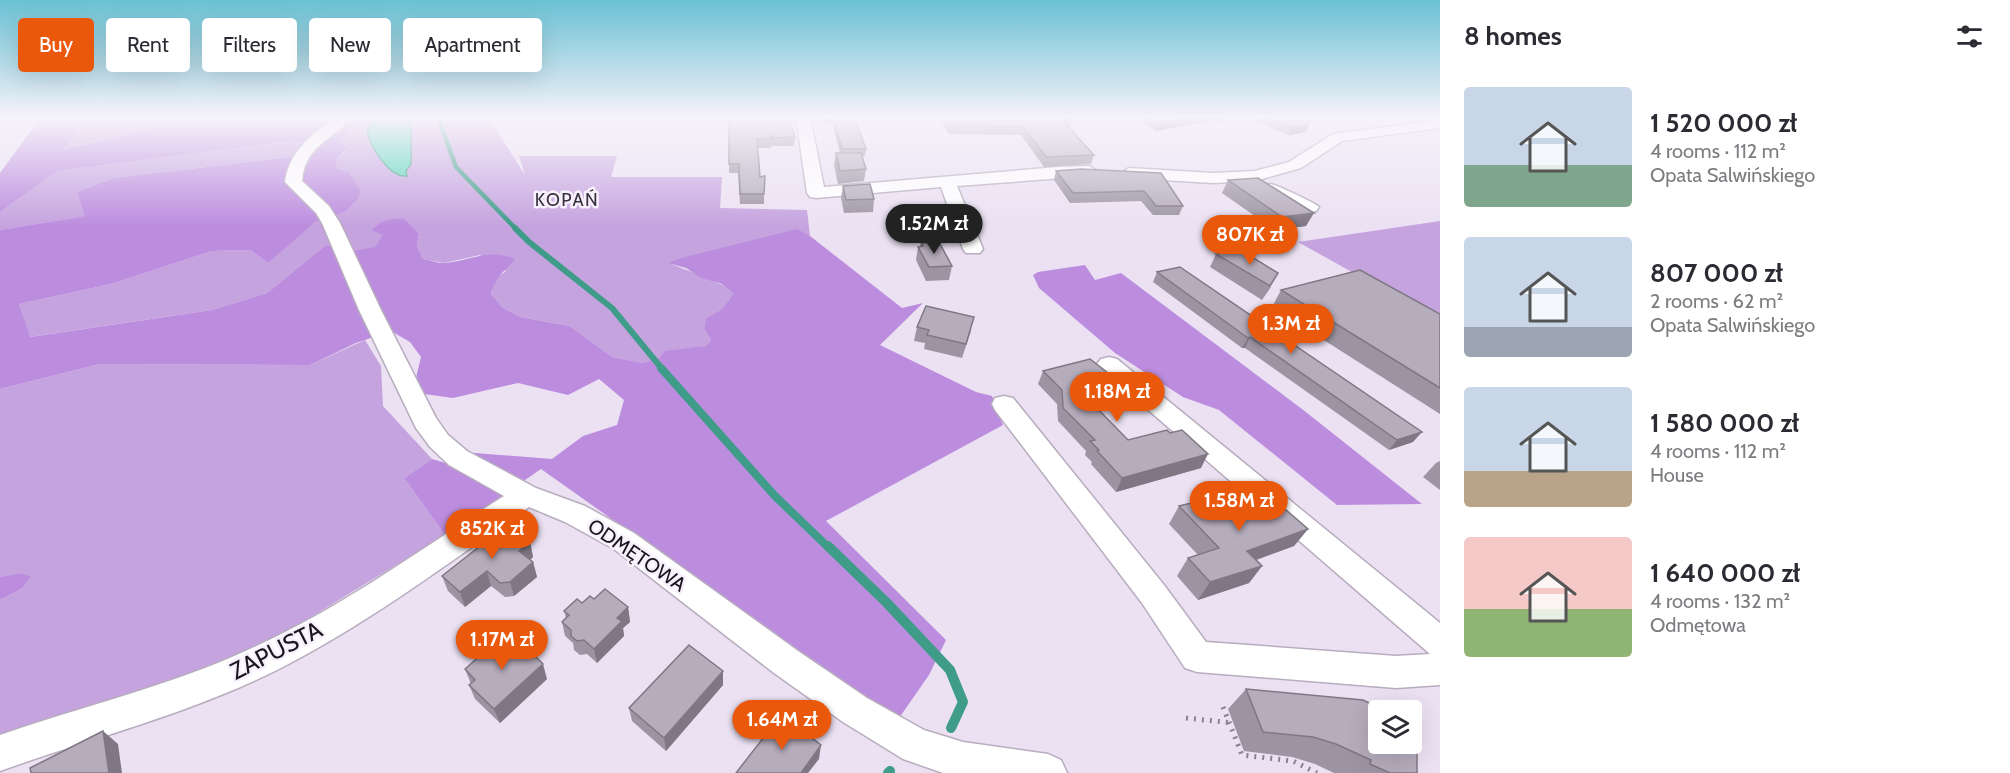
<!DOCTYPE html>
<html lang="en">
<head>
<meta charset="utf-8">
<style>
  :root { --surface:#fff; --page:#f7f7f7; --text:#2b2b33; --muted:#7c7c81; --accent:#ea580c }
  body { margin:0; font-family:Cabin,sans-serif; background:var(--page); color:var(--text); height:100vh; display:flex; flex-direction:column; font-size:22px; white-space:nowrap }
  * { box-sizing:border-box; margin:0 }
  p { font-size:20px; color:var(--muted) }
  .icon { flex:none; width:33px; height:33px; fill:none; stroke:currentColor; stroke-width:2; stroke-linecap:round; stroke-linejoin:round }
  .map { position:relative; flex:1; overflow:hidden }
  .side { display:flex; flex-direction:column; background:var(--surface); width:570px }
  .side>* { flex:none }
  .top-card { position:absolute; left:18px; top:18px; width:570px; height:54px; display:flex; gap:12px }
  .tools { position:absolute; left:1368px; top:700px; display:grid; gap:12px }
  .tools a { display:grid; place-items:center; width:54px; height:54px; border-radius:6px; background:var(--surface); box-shadow:0 6px 24px #0002; font-size:30px }
  .price { position:absolute; translate:-50% -51px; padding:0 14px; border-radius:21px; background:var(--accent); color:#fff; font-size:20px; line-height:39px; filter:drop-shadow(0 2px 3px #0008) }
  .price::after { content:''; position:absolute; left:50%; top:36px; width:18px; height:14px; margin-left:-9px; background:inherit; clip-path:polygon(0 0,100% 0,50% 100%) }
  .price.selected { background:#222; color:#fff }
  ul { padding:0; list-style:none }
  li { display:flex; align-items:center; gap:18px; height:150px; padding:0 24px }
  li span { display:grid; place-items:center; flex:none; width:168px; height:120px; border-radius:6px; color:#555 }
  li>.icon { margin-inline-start:auto }
  span .icon { width:72px; height:72px; fill:#fffc; stroke-width:1 }
  li b { font-size:26px }
  h2 { display:flex; justify-content:space-between; align-items:center; height:72px; padding:0 24px; font-size:26px }
  .tag { padding:0 21px; border-radius:6px; background:var(--surface); box-shadow:0 6px 24px #0002; font-size:21px; line-height:54px }
  .tag.selected { background:var(--accent); color:#fff }
  main { display:flex; flex:1; min-height:0 }
  .map>svg:first-child { display:block }
  .green { fill:#c5a3df }
  .forest { fill:#bc8dde }
  .water { fill:#4dd5b7; stroke:#3e9c88; stroke-width:1.5 }
  .lines { fill:none; stroke-linecap:round; stroke-linejoin:round }
  .stream-far3 { stroke:#3e9c88; stroke-width:4.5 }
  .stream-far2 { stroke:#3e9c88; stroke-width:6 }
  .stream-far1 { stroke:#3e9c88; stroke-width:8 }
  .stream { stroke:#3e9c88; stroke-width:10 }
  .minor-casing { stroke:#b7adbe; stroke-width:3 }
  .path { stroke:#8a838f; stroke-width:5; stroke-dasharray:2 6; stroke-linecap:butt }
  .minor { fill:#fff; fill-rule:evenodd }
  .wall { fill:#9c94a2 }
  .shaded-wall { fill:#7f7884 }
  .building { fill:#b5acbc; stroke:#7f7884; stroke-width:1.5 }
  .labels { text-anchor:middle; dominant-baseline:central; stroke-width:5; stroke-linejoin:round; paint-order:stroke }
  .far-neighbourhood-label { font-size:18px; letter-spacing:1.5px; fill:#38303e; stroke:#f7f0fd }
  .street-label { font-size:20px; fill:#1a161c; stroke:#f7f0fd }
  .near-street-label { font-size:24px; fill:#1a161c; stroke:#f7f0fd }
</style>
</head>
<body>
<main>
<div class="map">
<svg width="1440" height="773" viewBox="0 0 1440 773">
  <rect width="100%" height="100%" fill="#ebe1f3"/>
  <g class="green">
    <path d="M 88,117 L 149,117 L 154,129 C 122,134 93,143 61,149 Z"/>
    <path d="M 354,117 L 373,117 L 368,133 L 382,161 L 394,173 L 406,171 L 411,117 L 429,117 L 431,126 L 453,120 L 452,117 L 488,117 L 525,175 L 519,156 L 617,156 L 611,177 L 722,177 L 720,208 L 807,210 L 810,236 L 797,230 L 669,263 C 690,272 714,279 735,292 L 722,309 L 706,318 L 704,329 L 711,340 L 705,346 L 660,357 L 643,363 L 612,357 L 570,326 L 520,317 L 502,307 L 491,294 L 496,278 L 506,271 L 480,255 L 444,263 L 423,259 L 417,246 L 419,234 L 405,219 L 394,219 L 376,248 L 357,250 L 326,245 L 267,293 L 212,310 L 29,337 L 19,304 L 111,284 L 212,251 L 250,250 L 268,263 C 283,250 298,234 314,223 C 330,212 352,216 358,194 L 338,169 L 336,160 L 347,149 L 339,143 L 349,129 L 347,123 Z"/>
    <path d="M 291,141 L 323,141 L 314,154 L 114,178 L 77,192 L 86,216 L 0,230 L 0,212 L 56,171 Z"/>
    <path d="M 1440,221 L 1440,321 L 1298,242 Z"/>
    <path d="M 365,340 L 381,366 L 383,406 L 432,459 L 404,478 L 445,535 L 254,652 L 0,737 L 0,600 L 21,589 L 21,573 L 0,577 L 0,389 L 100,364 L 310,365 Z"/>
  </g>
  <g class="forest">
    <path d="M 41,117 L 88,117 L 63,149 C 94,143 122,134 153,129 L 149,117 L 354,117 L 347,123 L 349,129 L 340,142 L 347,148 L 336,160 L 338,169 L 349,173 L 361,191 L 356,201 L 346,211 L 315,222 L 268,263 L 250,250 L 212,251 L 111,284 L 19,304 L 30,337 L 212,310 L 267,293 L 326,245 L 357,250 L 375,247 L 383,235 L 372,230 C 381,220 392,218 405,219 L 419,234 L 417,246 L 423,259 C 431,260 439,264 446,263 C 472,260 489,248 515,259 C 503,274 497,274 491,294 L 502,307 L 520,317 L 570,326 L 612,357 L 643,363 L 660,357 L 665,351 L 705,346 L 711,340 L 704,329 L 706,318 L 722,309 L 734,293 L 720,283 L 701,278 L 686,268 L 668,263 L 685,257 L 797,229 L 810,236 L 902,308 L 923,303 L 880,345 L 976,392 L 992,396 L 1003,425 L 826,521 L 946,640 L 929,675 L 897,721 L 541,469 L 445,535 L 404,478 L 432,459 L 449,464 L 475,453 L 552,459 L 583,436 L 617,425 L 624,400 L 599,379 L 568,395 L 518,383 L 453,398 L 424,394 L 415,382 L 421,357 L 410,342 L 391,331 L 356,343 L 310,365 L 100,364 L 0,389 L 0,230 L 85,216 L 77,192 L 114,178 L 314,154 L 323,142 L 291,141 L 57,171 L 0,212 L 0,173 Z"/>
    <path d="M 1085,265 L 1095,280 L 1121,273 L 1302,409 L 1422,504 L 1337,505 L 1219,410 L 1183,397 L 1115,353 L 1039,288 L 1033,275 L 1038,272 Z"/>
    <path d="M 21,573 L 31,577 L 21,589 L 0,600 L 0,577 Z"/>
  </g>
  <path class="water" d="M 373,117 L 411,117 L 411,164 L 406,171 L 407,176 C 389,178 372,148 367,133 Z"/>
  <g class="lines">
    <path class="stream-far3" d="M 438,117 L 456,167 L 516,229"/>
    <path class="stream-far2" d="M 515,228 L 529,242 L 612,308 L 663,370"/>
    <path class="stream-far1" d="M 661,368 L 775,496 L 829,548"/>
    <g class="stream">
      <path d="M 828,546 L 886,602 L 950,670 L 963,702 L 951,728"/>
      <path d="M 888,773 L 890,771"/>
    </g>
    <defs>
      <g id="minor">
        <path d="M 335,117 L 352,117 C 332,141 305,145 302,181 L 329,206 L 340,223 L 381,310 L 436,418 L 448,435 L 467,451 L 536,488 L 585,506 L 634,533 L 798,651 L 867,698 L 924,730 L 963,742 L 1048,754 L 1061,760 L 1067,773 L 943,773 L 903,759 L 843,722 L 774,673 L 614,549 L 565,522 L 529,507 C 447,564 366,625 277,670 C 189,714 92,738 0,771 L 0,735 C 83,706 170,686 250,649 C 340,609 421,549 504,496 L 449,465 L 430,447 L 416,428 L 359,310 L 322,223 L 316,213 L 285,182 C 289,151 312,135 335,117 Z"/>
        <path d="M 796,117 L 810,117 L 824,187 L 1058,167 L 1089,166 L 1097,171 L 1089,176 L 957,186 L 983,249 L 980,253 L 966,253 L 963,249 L 941,187 L 816,198 L 810,197 L 807,193 Z"/>
        <path d="M 1440,120 L 1440,128 L 1342,141 L 1301,168 L 1255,181 L 1213,183 L 1129,178 L 1121,173 L 1129,168 L 1213,173 L 1255,171 L 1289,162 L 1333,134 Z"/>
        <path d="M 1271,184 C 1277,185 1317,204 1319,207 L 1316,211 C 1300,215 1272,202 1262,189 L 1265,185 Z"/>
        <path d="M 1109,357 L 1117,359 L 1440,623 L 1440,685 L 1396,688 L 1197,672 L 1185,668 L 1142,603 L 995,410 L 992,404 L 995,398 L 1004,396 L 1013,398 L 1164,585 L 1206,642 L 1396,656 L 1430,654 L 1101,369 L 1097,364 L 1101,359 Z"/>
      </g>
    </defs>
    <use href="#minor" class="minor-casing"/>
    <g class="path">
      <path d="M 1223,707 L 1242,755 L 1293,761 L 1317,773"/>
      <path d="M 1186,718 L 1233,723"/>
    </g>
    <use href="#minor" class="minor"/>
  </g>
  <g class="wall">
    <path d="M 729,117 L 795,137 L 794,146 L 772,146 L 771,145 L 771,148 L 757,148 L 760,177 L 764,194 L 764,204 L 740,204 L 738,173 L 729,173 Z"/>
    <path d="M 816,117 L 850,117 L 866,149 L 865,156 L 862,156 L 866,169 L 864,181 L 838,184 L 834,165 L 836,153 L 840,153 L 832,123 L 824,123 L 822,118 Z"/>
    <path d="M 938,117 L 1071,117 L 1073,119 L 1070,128 L 1069,128 L 1094,155 L 1091,164 L 1044,167 L 1021,135 L 949,134 Z"/>
    <path d="M 1134,117 L 1236,117 L 1215,123 L 1209,121 L 1155,131 Z"/>
    <path d="M 1245,117 L 1313,117 L 1306,132 L 1289,135 Z"/>
    <path d="M 1081,169 L 1183,206 L 1179,215 L 1153,215 L 1141,201 L 1070,203 L 1054,180 L 1056,171 Z"/>
    <path d="M 1228,180 L 1306,226 L 1275,230 L 1222,193 Z"/>
    <path d="M 843,186 L 874,199 L 873,212 L 844,213 L 841,198 Z"/>
    <path d="M 921,243 L 952,266 L 949,280 L 926,281 L 916,260 L 918,247 L 920,246 Z"/>
    <path d="M 1216,254 L 1271,287 L 1262,300 L 1210,267 Z"/>
    <path d="M 1157,272 L 1413,442 L 1389,450 L 1245,348 L 1242,348 L 1153,282 Z"/>
    <path d="M 1281,290 L 1440,314 L 1440,414 L 1272,307 Z"/>
    <path d="M 917,327 L 971,331 L 962,358 L 924,349 L 925,343 L 914,341 Z"/>
    <path d="M 1043,371 L 1125,403 L 1099,410 L 1128,440 L 1201,468 L 1116,492 L 1091,464 L 1092,462 L 1085,455 L 1086,451 L 1058,421 L 1057,404 L 1038,384 Z"/>
    <path d="M 1440,461 L 1440,490 L 1423,477 L 1436,463 Z"/>
    <path d="M 1179,506 L 1211,506 L 1308,529 L 1294,546 L 1256,560 L 1262,566 L 1249,583 L 1198,600 L 1177,576 L 1188,558 L 1198,555 L 1169,524 Z"/>
    <path d="M 530,542 L 533,557 L 530,560 L 533,562 L 537,577 L 514,596 L 505,597 L 491,586 L 465,607 L 448,591 L 442,576 Z"/>
    <path d="M 594,599 L 628,607 L 630,622 L 623,628 L 624,636 L 597,663 L 587,654 L 580,655 L 574,650 L 573,643 L 565,636 L 562,622 L 566,618 L 564,611 Z"/>
    <path d="M 465,669 L 547,679 L 500,723 L 475,699 L 469,685 L 471,684 Z"/>
    <path d="M 723,685 L 666,751 L 632,721 L 629,708 Z"/>
    <path d="M 1246,689 L 1417,773 L 1334,773 L 1315,764 L 1292,757 L 1244,751 L 1228,709 Z"/>
  </g>
  <g class="shaded-wall">
    <path d="M 1191,117 L 1210,117 L 1209,121 L 1155,131 L 1158,123 Z"/>
    <path d="M 1218,117 L 1236,117 L 1215,123 Z"/>
    <path d="M 1309,124 L 1306,132 L 1289,135 L 1293,128 Z"/>
    <path d="M 1314,213 L 1306,226 L 1275,230 L 1282,217 Z"/>
    <path d="M 1250,337 L 1245,348 L 1242,348 L 1248,338 Z"/>
    <path d="M 1132,390 L 1125,403 L 1084,414 L 1090,401 Z"/>
    <path d="M 1422,432 L 1413,442 L 1389,450 L 1397,440 Z"/>
    <path d="M 1208,454 L 1201,468 L 1116,492 L 1122,478 Z"/>
    <path d="M 1308,529 L 1294,546 L 1234,568 L 1247,551 Z"/>
    <path d="M 530,542 L 533,557 L 523,566 L 519,551 Z"/>
    <path d="M 533,562 L 537,577 L 514,596 L 510,582 Z"/>
    <path d="M 1262,566 L 1249,583 L 1198,600 L 1210,582 Z"/>
    <path d="M 487,571 L 491,586 L 465,607 L 460,592 Z"/>
    <path d="M 628,607 L 630,622 L 623,628 L 624,636 L 597,663 L 594,649 L 617,618 Z"/>
    <path d="M 543,664 L 547,679 L 500,723 L 494,709 Z"/>
    <path d="M 723,671 L 723,685 L 666,751 L 664,738 Z"/>
    <path d="M 103,731 L 118,744 L 122,773 L 109,773 Z"/>
    <path d="M 821,745 L 819,759 L 808,773 L 801,773 Z"/>
  </g>
  <g class="building">
    <path d="M 729,117 L 788,117 L 795,137 L 773,138 L 770,134 L 771,139 L 757,139 L 760,177 L 765,176 L 764,194 L 740,194 L 739,164 L 729,164 Z"/>
    <path d="M 833,117 L 850,117 L 851,120 L 855,120 L 866,149 L 842,149 Z"/>
    <path d="M 945,117 L 1071,117 L 1073,119 L 1062,120 L 1094,155 L 1046,157 L 1023,127 L 951,126 Z"/>
    <path d="M 1148,117 L 1191,117 L 1158,123 Z"/>
    <path d="M 1266,117 L 1313,117 L 1309,124 L 1293,128 Z"/>
    <path d="M 836,153 L 861,153 L 866,169 L 840,171 Z"/>
    <path d="M 1081,169 L 1161,173 L 1183,206 L 1156,206 L 1144,191 L 1073,193 L 1056,171 Z"/>
    <path d="M 1258,178 L 1314,213 L 1282,217 L 1228,180 Z"/>
    <path d="M 870,184 L 874,199 L 846,200 L 843,186 Z"/>
    <path d="M 939,242 L 952,266 L 929,267 L 918,247 L 923,246 L 921,243 Z"/>
    <path d="M 1239,249 L 1278,273 L 1270,286 L 1216,254 Z"/>
    <path d="M 1180,267 L 1422,432 L 1397,440 L 1250,337 L 1248,338 L 1157,272 Z"/>
    <path d="M 1360,270 L 1440,314 L 1440,388 L 1281,290 Z"/>
    <path d="M 926,306 L 974,317 L 966,344 L 927,335 L 929,330 L 917,327 Z"/>
    <path d="M 1090,359 L 1112,376 L 1115,375 L 1132,390 L 1090,401 L 1128,440 L 1167,430 L 1170,433 L 1182,430 L 1208,454 L 1122,478 L 1097,451 L 1099,450 L 1090,441 L 1095,440 L 1063,408 L 1062,390 L 1043,371 Z"/>
    <path d="M 1263,490 L 1308,529 L 1247,551 L 1262,566 L 1210,582 L 1188,558 L 1219,548 L 1179,506 L 1204,500 L 1211,506 L 1215,507 Z"/>
    <path d="M 507,525 L 530,542 L 519,551 L 533,562 L 510,582 L 500,583 L 487,571 L 460,592 L 442,576 Z"/>
    <path d="M 605,589 L 628,607 L 617,618 L 622,621 L 594,649 L 584,640 L 577,641 L 571,636 L 571,630 L 562,622 L 569,615 L 564,611 L 577,599 L 582,603 L 590,596 L 594,599 Z"/>
    <path d="M 502,636 L 513,647 L 520,641 L 543,664 L 494,709 L 469,685 L 475,680 L 465,669 Z"/>
    <path d="M 689,645 L 723,671 L 664,738 L 629,708 Z"/>
    <path d="M 1246,689 L 1363,700 L 1386,711 L 1378,711 L 1378,744 L 1412,744 L 1412,722 L 1417,725 L 1417,773 L 1390,773 L 1370,764 L 1371,760 L 1336,744 L 1313,737 L 1263,732 Z"/>
    <path d="M 781,715 L 821,745 L 801,773 L 736,773 Z"/>
    <path d="M 103,731 L 109,773 L 31,773 L 30,768 Z"/>
  </g>
  <linearGradient id="sky" x2="0" y2="1"><stop stop-color="#6ac1d4"/><stop offset="0.52" stop-color="#f6f2fa"/><stop offset="1" stop-color="#f6f2fa" stop-opacity="0"/></linearGradient>
  <rect width="1440" height="226" fill="url(#sky)"/>
  <g class="labels">
    <g class="far-neighbourhood-label">
      <text x="567" y="200">KOPAŃ</text>
    </g>
    <g class="street-label">
      <text transform="translate(637 555) rotate(34)">ODMĘTOWA</text>
    </g>
    <g class="near-street-label">
      <text transform="translate(276 650) rotate(-27)">ZAPUSTA</text>
    </g>
  </g>
</svg>
<div class="tools">
<a><svg class="icon" aria-label="layers" viewBox="0 0 24 24"><path d="M12 4l9 5-9 5-9-5zM3 14l9 5 9-5"/></svg></a>
</div>
<b class="price selected" style="left:934px;top:255px">1.52M zł</b>
<b class="price" style="left:1250px;top:266px">807K zł</b>
<b class="price" style="left:1291px;top:355px">1.3M zł</b>
<b class="price" style="left:1117px;top:423px">1.18M zł</b>
<b class="price" style="left:1239px;top:532px">1.58M zł</b>
<b class="price" style="left:492px;top:560px">852K zł</b>
<b class="price" style="left:502px;top:671px">1.17M zł</b>
<b class="price" style="left:782px;top:751px">1.64M zł</b>
<div class="top-card">
<a class="tag selected">Buy</a>
<a class="tag">Rent</a>
<a class="tag">Filters</a>
<a class="tag">New</a>
<a class="tag">Apartment</a>
</div>
</div>
<section class="side">
<h2>8 homes<svg class="icon" aria-label="filters" viewBox="0 0 24 24"><path d="M4 7h16M4 17h16"/><circle cx="9" cy="7" r="2"/><circle cx="15" cy="17" r="2"/></svg></h2>
<ul>
<li><span style="background:linear-gradient(#c9d6e8 65%,#7fa58c 0)"><svg class="icon" aria-label="home" viewBox="0 0 24 24"><path d="M3 11l9-7 9 7M6 9v11h12V9"/></svg></span><div><b>1 520 000 zł</b><p>4 rooms · 112 m²</p><p>Opata Salwińskiego</p></div></li>
<li><span style="background:linear-gradient(#c9d6e8 75%,#9aa5b1 0)"><svg class="icon" aria-label="home" viewBox="0 0 24 24"><path d="M3 11l9-7 9 7M6 9v11h12V9"/></svg></span><div><b>807 000 zł</b><p>2 rooms · 62 m²</p><p>Opata Salwińskiego</p></div></li>
<li><span style="background:linear-gradient(#c9d6e8 70%,#b9a48a 0)"><svg class="icon" aria-label="home" viewBox="0 0 24 24"><path d="M3 11l9-7 9 7M6 9v11h12V9"/></svg></span><div><b>1 580 000 zł</b><p>4 rooms · 112 m²</p><p>House</p></div></li>
<li><span style="background:linear-gradient(#f6c9c9 60%,#8fb573 0)"><svg class="icon" aria-label="home" viewBox="0 0 24 24"><path d="M3 11l9-7 9 7M6 9v11h12V9"/></svg></span><div><b>1 640 000 zł</b><p>4 rooms · 132 m²</p><p>Odmętowa</p></div></li>
</ul>
</section>
</main>
</body>
</html>
